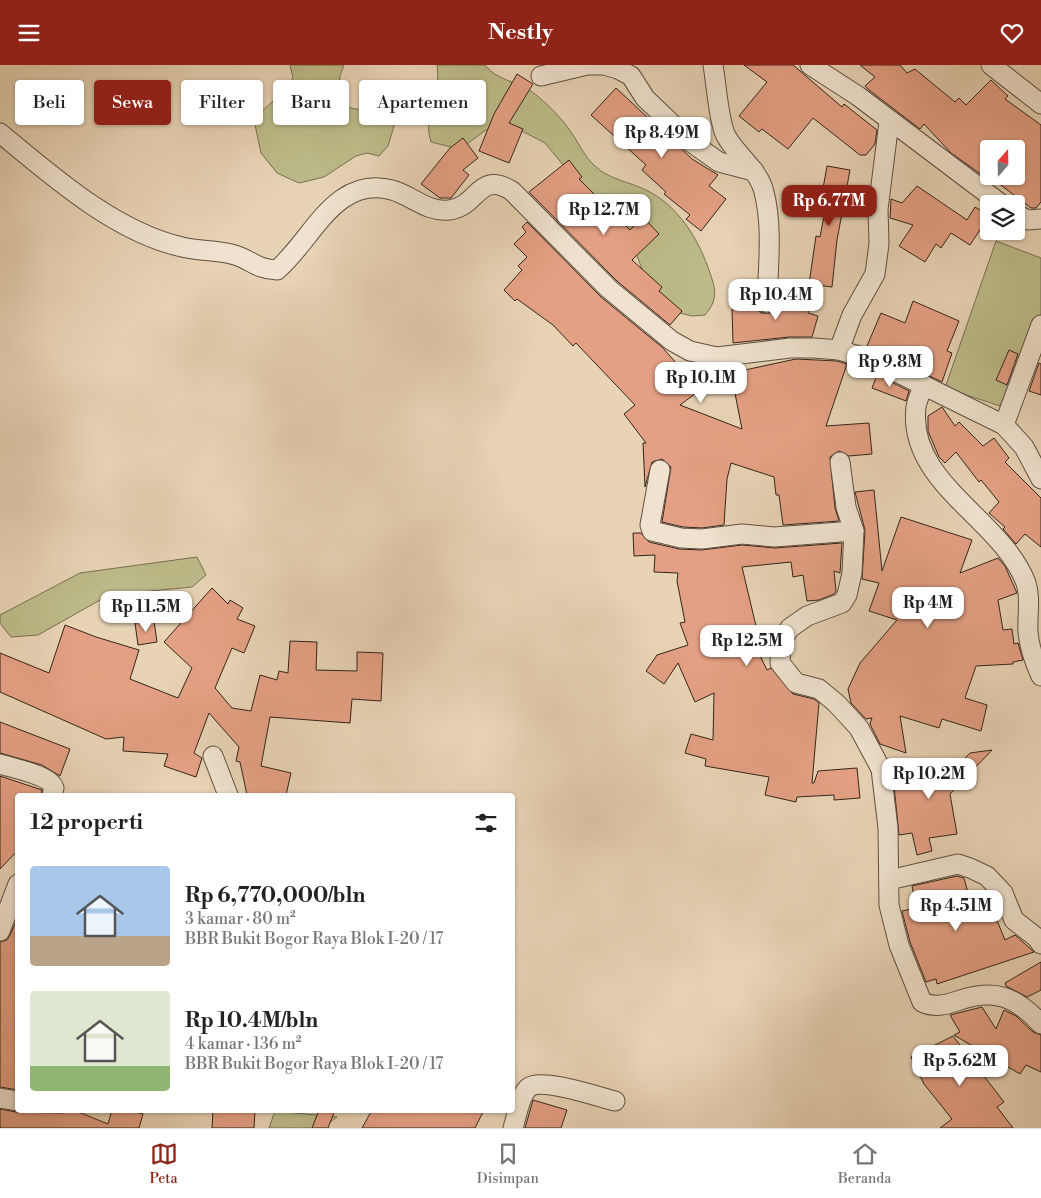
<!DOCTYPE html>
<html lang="id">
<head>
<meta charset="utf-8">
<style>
  :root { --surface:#fff; --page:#f2f2f2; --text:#222; --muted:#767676; --line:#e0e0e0; --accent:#8f2418 }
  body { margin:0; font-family:"Libre Bodoni",serif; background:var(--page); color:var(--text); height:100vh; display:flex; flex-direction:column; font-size:19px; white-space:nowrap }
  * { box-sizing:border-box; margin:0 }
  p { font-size:16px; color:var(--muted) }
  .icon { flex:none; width:28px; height:28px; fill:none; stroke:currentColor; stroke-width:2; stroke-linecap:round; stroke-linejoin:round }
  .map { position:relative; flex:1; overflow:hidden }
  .panel { position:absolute; left:15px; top:728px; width:500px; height:320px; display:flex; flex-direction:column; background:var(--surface); border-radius:5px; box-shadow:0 1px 4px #0004 }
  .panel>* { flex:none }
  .guide { position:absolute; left:15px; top:15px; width:500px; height:45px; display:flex; gap:10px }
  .needle { width:32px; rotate:20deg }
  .fabs { position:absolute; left:980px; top:75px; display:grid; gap:10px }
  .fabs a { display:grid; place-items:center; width:45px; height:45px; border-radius:5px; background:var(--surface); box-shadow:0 1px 4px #0004; font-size:25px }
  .price { position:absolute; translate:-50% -42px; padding:0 11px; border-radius:10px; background:#fff; color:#222; font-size:16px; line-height:32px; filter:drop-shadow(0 1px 2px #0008) }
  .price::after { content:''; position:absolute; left:50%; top:30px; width:15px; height:11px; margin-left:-8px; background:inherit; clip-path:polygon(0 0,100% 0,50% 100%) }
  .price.active { background:var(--accent); color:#fff }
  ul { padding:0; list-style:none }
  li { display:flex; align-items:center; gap:15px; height:125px; padding:0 15px }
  li span { display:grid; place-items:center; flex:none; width:140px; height:100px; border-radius:5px; color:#555 }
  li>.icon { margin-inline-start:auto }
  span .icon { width:60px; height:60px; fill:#fffc; stroke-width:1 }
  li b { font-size:21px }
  h2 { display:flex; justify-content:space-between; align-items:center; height:60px; padding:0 15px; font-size:21px }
  .pill { padding:0 18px; border-radius:5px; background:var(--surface); box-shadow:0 1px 4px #0004; font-size:18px; line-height:45px }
  .pill.active { background:var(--accent); color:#fff }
  header { display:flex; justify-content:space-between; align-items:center; height:65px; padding:0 15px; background:var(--accent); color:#fff; font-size:22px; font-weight:700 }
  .tab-bar { display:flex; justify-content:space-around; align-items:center; height:70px; border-top:1px solid var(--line); background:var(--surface); font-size:14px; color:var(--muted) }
  .tab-bar a { display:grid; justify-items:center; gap:2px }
  .tab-bar .active { color:var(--accent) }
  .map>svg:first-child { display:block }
  .green { fill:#bcbb89; stroke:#787052 }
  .building { fill:#e4a084; stroke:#33251a }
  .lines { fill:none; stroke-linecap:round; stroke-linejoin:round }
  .street-casing { stroke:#605041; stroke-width:21 }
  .street { stroke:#f0e2cf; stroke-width:19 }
</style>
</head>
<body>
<header><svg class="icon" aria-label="menu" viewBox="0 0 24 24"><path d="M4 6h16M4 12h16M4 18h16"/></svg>Nestly<svg class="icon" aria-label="heart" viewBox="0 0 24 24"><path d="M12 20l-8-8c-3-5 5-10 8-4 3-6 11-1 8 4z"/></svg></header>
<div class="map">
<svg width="1041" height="1063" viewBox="0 0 1041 1063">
  <rect width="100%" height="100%" fill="#e8d3b5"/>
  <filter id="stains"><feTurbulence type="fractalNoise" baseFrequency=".004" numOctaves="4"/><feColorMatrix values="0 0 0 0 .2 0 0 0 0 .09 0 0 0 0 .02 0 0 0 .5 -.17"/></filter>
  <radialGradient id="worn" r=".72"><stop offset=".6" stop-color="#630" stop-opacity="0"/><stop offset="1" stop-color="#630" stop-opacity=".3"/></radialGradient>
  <g class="green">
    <path d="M 290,0 L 344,0 L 340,11 L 338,33 C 360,59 372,28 397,51 L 388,81 L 379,91 L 367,88 L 356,91 L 324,112 L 299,118 L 277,108 L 261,88 L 255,60 L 259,49 L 286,24 L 293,13 Z"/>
    <path d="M 437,0 L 485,0 C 496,15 516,16 531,26 C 548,39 564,55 575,73 C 581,83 586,93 595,101 C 608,114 630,117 646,125 C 679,141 699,175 710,208 C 716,225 718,235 705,250 L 692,251 L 676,247 L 656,230 L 642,204 L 627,164 L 578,118 L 545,78 L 522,66 L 498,61 L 486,65 L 467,79 L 455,83 L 431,77 C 422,50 442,28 437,0 Z"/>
    <path d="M 996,176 L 1041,193 L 1041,291 L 1023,286 L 1000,341 L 945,323 Z"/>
    <path d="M 197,492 L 206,510 L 192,522 L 109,530 L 38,570 L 11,572 L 0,558 L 0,550 L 80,508 Z"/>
    <path d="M 275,1046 L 337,1052 L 322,1063 L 269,1063 Z"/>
  </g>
  <g class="building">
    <path d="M 744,0 L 793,0 L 842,42 L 844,39 L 877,65 L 875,79 L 866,90 L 860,90 L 813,53 L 788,84 L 762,64 L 759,67 L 739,51 L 767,17 Z"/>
    <path d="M 860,0 L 900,0 L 907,8 L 915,4 L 955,37 L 959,33 L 966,40 L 991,15 L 1008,31 L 1005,34 L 1041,60 L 1041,137 L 1036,143 L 1031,143 L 989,111 L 1016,111 L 1016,84 L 989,84 L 989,115 L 951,88 L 924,59 L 920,64 L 869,25 L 865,21 L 875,12 Z"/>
    <path d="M 517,9 L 533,19 L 509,58 L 523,64 L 509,98 L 479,86 L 494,49 Z"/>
    <path d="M 616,23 L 692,94 L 718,110 L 709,121 L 726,134 L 701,166 L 686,154 L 690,150 L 664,129 L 666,127 L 642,105 L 646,100 L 591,50 Z"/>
    <path d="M 463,73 L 478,93 L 463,105 L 469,110 L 451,133 L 440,133 L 421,119 L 450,83 Z"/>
    <path d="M 569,95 L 582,112 L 579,114 L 630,165 L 643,152 L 659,169 L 632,195 L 662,222 L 659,226 L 682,246 L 670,260 L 617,216 L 529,127 Z"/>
    <path d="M 827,101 L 850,105 L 837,175 L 832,222 L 809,219 L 816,171 L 820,172 L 828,130 L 822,129 Z"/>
    <path d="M 917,121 L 967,155 L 975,142 L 989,151 L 970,180 L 951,168 L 941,183 L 936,179 L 925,197 L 899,181 L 913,160 L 890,153 L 891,134 L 902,138 Z"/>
    <path d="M 527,157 L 601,232 L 663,283 L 683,306 L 693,298 L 703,302 L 722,303 L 725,307 L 680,340 L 742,364 L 731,308 L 796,294 L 837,296 L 847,299 L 826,361 L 869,358 L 872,389 L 849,391 L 839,386 L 830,392 L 835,443 L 839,456 L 783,460 L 779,430 L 776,430 L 774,412 L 731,398 L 727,414 L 724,460 L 702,463 L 683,462 L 662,457 L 671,402 L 662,394 L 652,397 L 645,422 L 643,378 L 646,378 L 624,349 L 635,340 L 576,278 L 573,281 L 553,260 L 517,234 L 515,236 L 504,225 L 522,205 L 518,201 L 527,192 L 514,179 L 526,167 L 522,162 Z"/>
    <path d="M 787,224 L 813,231 L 808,248 L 818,251 L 812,272 L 789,272 L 733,278 L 732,244 L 757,243 L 761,248 L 772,248 L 777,242 L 782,242 Z"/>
    <path d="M 913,236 L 959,256 L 947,286 L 952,288 L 942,317 L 867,281 L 881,248 L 905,258 Z"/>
    <path d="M 1009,285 L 1018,289 L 1007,320 L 996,315 Z"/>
    <path d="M 1039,298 L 1041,299 L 1041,330 L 1029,326 Z"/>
    <path d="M 877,310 L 909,326 L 906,336 L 872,323 Z"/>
    <path d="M 942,342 L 955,361 L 959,357 L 983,381 L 994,373 L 1009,393 L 1005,397 L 1041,433 L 1041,482 L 1025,469 L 1016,479 L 1003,464 L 1005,462 L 989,448 L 999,437 L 981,415 L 979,417 L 956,387 L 945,398 L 939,392 L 928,366 L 928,351 Z"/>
    <path d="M 874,425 L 882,506 L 901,452 L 972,475 L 960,508 L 998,493 L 1005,501 L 1017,528 L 998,535 L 1003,565 L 1012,564 L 1014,579 L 1018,578 L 1023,595 L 1013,597 L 1013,599 L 976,601 L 965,633 L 987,640 L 981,666 L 942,654 L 939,663 L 900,651 L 906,688 L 880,679 L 870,659 L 872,653 L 866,654 L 851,638 L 848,624 L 860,598 L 897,555 L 869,546 L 879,518 L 862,514 L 865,465 L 855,427 Z"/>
    <path d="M 633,468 L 641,468 L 649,477 L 679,484 L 701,485 L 742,480 L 775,483 L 842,478 L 840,508 L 834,506 L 836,526 L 834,529 L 819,535 L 807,536 L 803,510 L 793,512 L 791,497 L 742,502 L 756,561 L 747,564 L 767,605 L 771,603 L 793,629 L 814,634 L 819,638 L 812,718 L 814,718 L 818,706 L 857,703 L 860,733 L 834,735 L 834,730 L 797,732 L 796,737 L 765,730 L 769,712 L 705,701 L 706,694 L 685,688 L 691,669 L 713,675 L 714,628 L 695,637 L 678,598 L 664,619 L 646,606 L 657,590 L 688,580 L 680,558 L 685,557 L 677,516 L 678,508 L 654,507 L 655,490 L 634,491 Z"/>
    <path d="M 212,523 L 228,539 L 230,535 L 243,543 L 237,554 L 255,561 L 244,588 L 232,583 L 215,623 L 232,643 L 251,646 L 260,610 L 277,615 L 279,606 L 288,608 L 290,576 L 317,577 L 316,605 L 357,606 L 357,587 L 383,588 L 381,636 L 352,634 L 350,658 L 270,652 L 261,701 L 291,708 L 286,730 L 247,730 L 240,697 L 236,696 L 239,682 L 209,648 L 194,688 L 202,693 L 196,712 L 164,701 L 168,689 L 123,686 L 124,672 L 106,674 L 0,627 L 0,588 L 49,608 L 65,560 L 96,572 L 139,585 L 130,614 L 178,633 L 192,603 L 164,577 Z"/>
    <path d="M 154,556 L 157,577 L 138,580 L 135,558 Z"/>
    <path d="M 0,657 L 70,684 L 60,711 L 42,700 L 0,688 Z"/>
    <path d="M 992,685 L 950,729 L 957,769 L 929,773 L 932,786 L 917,790 L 912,768 L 899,770 L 892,701 L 933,697 L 937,722 L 970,688 Z"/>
    <path d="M 0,711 L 42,725 L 41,730 L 18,730 L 18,785 L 0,804 Z"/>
    <path d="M 957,811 L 964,813 L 972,843 L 989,836 L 1005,875 L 1015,870 L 1034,887 L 937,919 L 936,914 L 926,917 L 910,877 L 902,846 L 916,843 L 912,821 Z"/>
    <path d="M 18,852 L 18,1025 L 0,1022 L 0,877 L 7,875 L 10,870 Z"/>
    <path d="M 1041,897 L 1041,925 L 1027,932 L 1006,921 L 1005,918 Z"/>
    <path d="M 982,942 L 996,964 L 1004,945 L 1016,951 L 1033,967 L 1041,970 L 1041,1007 L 1026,1000 L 1020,1009 L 954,970 L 960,967 L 950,950 Z"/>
    <path d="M 953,971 L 1004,1037 L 997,1042 L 1013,1063 L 940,1063 L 952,1054 L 924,1019 L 911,992 Z"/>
    <path d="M 533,1035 L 567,1045 L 561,1063 L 525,1063 Z"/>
    <path d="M 0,1044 L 16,1047 L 63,1048 L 63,1046 L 76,1046 L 108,1059 L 112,1045 L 129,1045 L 143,1049 L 139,1063 L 0,1063 Z"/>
    <path d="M 213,1045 L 255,1045 L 254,1063 L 212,1063 Z"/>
    <path d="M 319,1045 L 335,1045 L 328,1063 L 312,1063 Z"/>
    <path d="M 372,1045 L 484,1045 L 475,1063 L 362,1063 Z"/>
  </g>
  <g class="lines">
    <defs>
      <g id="street">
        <path d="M 713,0 C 716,17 719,58 726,71 C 737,91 759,105 764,127 C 773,162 768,202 767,238"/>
        <path d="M 810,0 L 858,31 L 1001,139"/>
        <path d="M 991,0 L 1041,39"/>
        <path d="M 541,11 L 587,0 L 604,0 L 618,4 L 631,11 L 645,33 L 692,78 L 719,97 L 754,106"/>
        <path d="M 0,68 C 52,111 115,167 182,182 C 198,186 215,185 231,189 C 250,193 254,204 277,205 C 313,174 335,110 392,125 C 411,130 428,148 449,145 C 478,142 478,105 512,126 L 609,224 L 672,276 L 690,286 L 717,292 L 790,283 L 814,283 L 839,285 L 872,295 L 1004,360 L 1024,382 L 1041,414"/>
        <path d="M 1016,149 L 1028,155 L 1041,154"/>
        <path d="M 839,285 L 852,250 L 875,209 L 879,179 L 878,144 L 889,57"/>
        <path d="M 924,320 C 921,327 917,335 916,342 C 907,418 1002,454 1026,518 C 1031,533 1027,551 1028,567 C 1029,581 1035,598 1041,611"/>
        <path d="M 1004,360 L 1041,260"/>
        <path d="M 840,397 L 846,442 L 854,466 L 852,508 L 847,530 L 842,538 L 807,551 L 790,563 L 781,576 L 780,598 L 796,618 L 819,624 L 836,638 L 859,663 L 881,704 L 888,763 L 889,840 L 899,880 L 922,937 C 934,943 946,940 957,936 C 994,923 1015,931 1041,959"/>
        <path d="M 660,405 L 650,460 L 652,466 L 681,473 L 702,474 L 742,469 L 774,472 L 854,466"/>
        <path d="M 213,691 L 228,730"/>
        <path d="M 0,699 C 12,703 50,710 54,723 L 52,730"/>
        <path d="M 889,815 L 958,799 L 970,803 L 987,811 L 1003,828 L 1014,855 L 1037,873 L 1041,879"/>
        <path d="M 0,866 L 18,819"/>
        <path d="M 0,1033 L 18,1036"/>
        <path d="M 513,1063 C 517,1051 519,1032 528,1023 C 541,1012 598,1032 615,1036"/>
      </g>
    </defs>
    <use href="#street" class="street-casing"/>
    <use href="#street" class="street"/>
  </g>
  <rect width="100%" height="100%" filter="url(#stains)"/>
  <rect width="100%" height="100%" fill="url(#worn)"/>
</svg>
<div class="fabs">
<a><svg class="needle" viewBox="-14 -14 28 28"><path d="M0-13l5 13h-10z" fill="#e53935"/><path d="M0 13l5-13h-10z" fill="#767676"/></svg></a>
<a><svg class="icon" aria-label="layers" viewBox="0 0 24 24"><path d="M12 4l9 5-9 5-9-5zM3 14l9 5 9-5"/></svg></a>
</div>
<b class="price" style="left:662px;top:94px">Rp 8.49M</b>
<b class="price active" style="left:829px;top:162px">Rp 6.77M</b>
<b class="price" style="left:604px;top:171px">Rp 12.7M</b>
<b class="price" style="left:776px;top:256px">Rp 10.4M</b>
<b class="price" style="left:890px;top:323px">Rp 9.8M</b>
<b class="price" style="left:701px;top:339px">Rp 10.1M</b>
<b class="price" style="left:928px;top:564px">Rp 4M</b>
<b class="price" style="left:146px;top:568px">Rp 11.5M</b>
<b class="price" style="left:747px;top:602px">Rp 12.5M</b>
<b class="price" style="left:929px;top:735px">Rp 10.2M</b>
<b class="price" style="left:956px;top:867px">Rp 4.51M</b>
<b class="price" style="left:960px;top:1022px">Rp 5.62M</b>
<div class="guide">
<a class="pill">Beli</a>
<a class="pill active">Sewa</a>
<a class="pill">Filter</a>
<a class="pill">Baru</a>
<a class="pill">Apartemen</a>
</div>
<section class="panel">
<h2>12 properti<svg class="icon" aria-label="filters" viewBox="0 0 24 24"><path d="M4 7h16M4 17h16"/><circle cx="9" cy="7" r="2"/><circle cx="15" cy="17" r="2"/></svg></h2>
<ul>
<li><span style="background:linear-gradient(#a9c7e8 70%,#b9a48a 0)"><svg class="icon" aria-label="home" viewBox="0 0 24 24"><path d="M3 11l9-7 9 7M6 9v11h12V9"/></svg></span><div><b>Rp 6,770,000/bln</b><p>3 kamar · 80 m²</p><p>BBR Bukit Bogor Raya Blok I-20 / 17</p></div></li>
<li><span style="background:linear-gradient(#dfe7d0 75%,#8fb573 0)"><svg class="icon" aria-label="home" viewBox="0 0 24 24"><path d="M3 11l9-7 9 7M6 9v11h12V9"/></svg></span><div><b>Rp 10.4M/bln</b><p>4 kamar · 136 m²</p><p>BBR Bukit Bogor Raya Blok I-20 / 17</p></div></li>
</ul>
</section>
</div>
<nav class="tab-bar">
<a class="active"><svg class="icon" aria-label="map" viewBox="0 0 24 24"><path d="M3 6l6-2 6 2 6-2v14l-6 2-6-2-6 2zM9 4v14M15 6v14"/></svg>Peta</a>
<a><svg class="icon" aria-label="saved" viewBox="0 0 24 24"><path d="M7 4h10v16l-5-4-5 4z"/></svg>Disimpan</a>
<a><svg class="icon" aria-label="home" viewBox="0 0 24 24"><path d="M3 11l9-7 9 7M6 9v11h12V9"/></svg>Beranda</a>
</nav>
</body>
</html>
